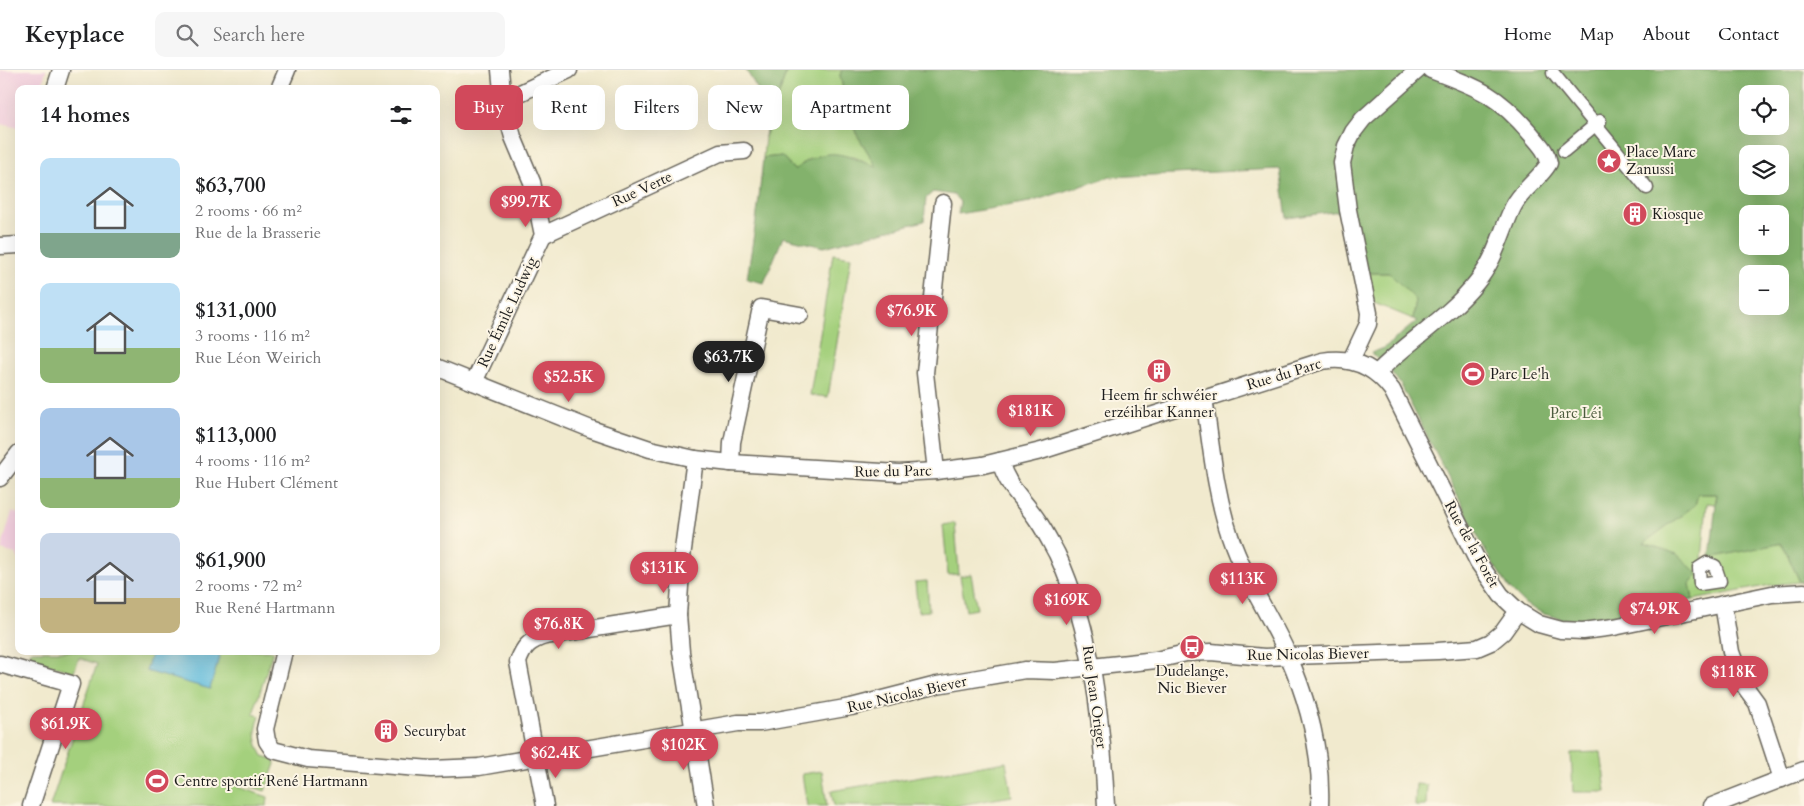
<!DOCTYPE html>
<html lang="en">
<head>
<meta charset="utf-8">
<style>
  :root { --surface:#fff; --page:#f6f6f6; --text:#202124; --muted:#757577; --line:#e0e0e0; --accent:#d1495b }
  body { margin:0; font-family:Cardo,serif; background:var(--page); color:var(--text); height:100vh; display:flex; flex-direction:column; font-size:19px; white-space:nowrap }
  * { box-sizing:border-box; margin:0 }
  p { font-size:16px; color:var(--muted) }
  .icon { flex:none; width:28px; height:28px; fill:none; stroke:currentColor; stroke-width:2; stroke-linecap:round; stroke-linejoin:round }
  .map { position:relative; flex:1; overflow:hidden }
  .details { position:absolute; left:15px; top:15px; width:425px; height:570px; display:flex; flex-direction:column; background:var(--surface); border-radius:10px; box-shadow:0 5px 20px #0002 }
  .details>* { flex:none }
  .hud { position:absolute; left:455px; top:15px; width:475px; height:45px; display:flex; gap:10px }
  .fabs { position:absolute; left:1739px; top:15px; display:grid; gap:10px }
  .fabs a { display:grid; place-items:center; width:50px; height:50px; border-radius:10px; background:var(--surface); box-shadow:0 5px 20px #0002; font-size:25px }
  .price { position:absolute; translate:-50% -42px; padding:0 11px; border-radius:18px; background:var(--accent); color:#fff; font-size:16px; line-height:32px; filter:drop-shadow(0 1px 2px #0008) }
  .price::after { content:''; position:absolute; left:50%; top:30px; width:15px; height:11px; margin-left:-8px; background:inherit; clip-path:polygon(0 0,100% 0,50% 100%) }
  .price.on { background:#222; color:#fff }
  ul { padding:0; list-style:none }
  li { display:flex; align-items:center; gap:15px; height:125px; padding:0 25px }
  li span { display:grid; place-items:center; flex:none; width:140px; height:100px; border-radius:10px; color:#555 }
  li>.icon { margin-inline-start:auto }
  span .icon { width:60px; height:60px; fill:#fffc; stroke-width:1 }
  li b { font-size:21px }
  h2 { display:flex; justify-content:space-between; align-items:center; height:60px; padding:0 25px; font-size:21px }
  .pill { padding:0 18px; border-radius:10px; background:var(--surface); box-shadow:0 5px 20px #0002; font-size:18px; line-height:45px }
  .pill.on { background:var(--accent); color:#fff }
  header { display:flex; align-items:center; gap:30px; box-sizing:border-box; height:70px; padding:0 25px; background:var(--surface); border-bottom:1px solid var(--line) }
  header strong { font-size:24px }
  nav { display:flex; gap:28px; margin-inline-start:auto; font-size:18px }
  .search { width:350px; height:45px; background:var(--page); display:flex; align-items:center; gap:12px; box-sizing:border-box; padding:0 18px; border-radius:10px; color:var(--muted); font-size:19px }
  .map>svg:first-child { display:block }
  .built { fill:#f3cfdf }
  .green { fill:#a4d07d; stroke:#60764c; fill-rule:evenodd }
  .forest { fill:#83b26c; stroke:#506744; fill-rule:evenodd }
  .water { fill:#5fbbdd; stroke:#3e6c7c }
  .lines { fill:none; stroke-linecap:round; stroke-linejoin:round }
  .pedestrian-casing { stroke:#67645a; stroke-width:15 }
  .minor-casing { stroke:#67645a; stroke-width:19 }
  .pedestrian { stroke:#fff; stroke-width:12 }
  .minor { stroke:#fff; stroke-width:16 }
  .labels { text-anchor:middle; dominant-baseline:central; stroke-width:4; stroke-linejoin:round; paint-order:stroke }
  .poi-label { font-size:15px; fill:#1c1c1c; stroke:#fcf5e5; text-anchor:start }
  .street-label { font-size:15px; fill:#1c1c1c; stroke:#fcf5e5 }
  .park-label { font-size:15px; fill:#4c5b3e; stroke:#fcf5e5 }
</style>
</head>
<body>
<header>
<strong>Keyplace</strong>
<div class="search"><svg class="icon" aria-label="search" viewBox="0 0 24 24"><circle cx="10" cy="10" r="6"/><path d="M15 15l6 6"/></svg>Search here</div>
<nav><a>Home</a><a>Map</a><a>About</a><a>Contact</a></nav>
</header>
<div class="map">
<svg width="1804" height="736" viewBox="0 0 1804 736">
  <rect width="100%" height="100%" fill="#fcf5e5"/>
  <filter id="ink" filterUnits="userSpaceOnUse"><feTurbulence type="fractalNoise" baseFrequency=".02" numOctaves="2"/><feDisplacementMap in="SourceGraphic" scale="10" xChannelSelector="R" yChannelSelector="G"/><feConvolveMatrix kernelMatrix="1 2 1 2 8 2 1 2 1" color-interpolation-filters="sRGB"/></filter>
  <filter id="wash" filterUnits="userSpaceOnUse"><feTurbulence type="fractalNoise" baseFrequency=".0096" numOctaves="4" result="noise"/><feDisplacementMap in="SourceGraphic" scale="20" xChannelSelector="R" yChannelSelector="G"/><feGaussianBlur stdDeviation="1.12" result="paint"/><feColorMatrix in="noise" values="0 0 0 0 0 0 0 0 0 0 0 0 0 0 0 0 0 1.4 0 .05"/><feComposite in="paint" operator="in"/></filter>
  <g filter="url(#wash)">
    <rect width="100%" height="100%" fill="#f1eace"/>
    <g class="built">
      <path d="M 0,0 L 46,0 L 41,19 L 19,19 L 19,58 L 0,54 Z"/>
      <path d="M 12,442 L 19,444 L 19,490 L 16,484 L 1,480 Z"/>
    </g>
    <g class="green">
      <path d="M 787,0 L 842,0 L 840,5 L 848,41 L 856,63 L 877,97 L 854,87 L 809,89 L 794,100 L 782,86 L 763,88 L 765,67 Z"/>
      <path d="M 833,184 L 851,187 L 828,327 L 810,325 Z"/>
      <path d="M 1360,203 L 1389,203 L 1416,230 L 1413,249 L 1374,233 Z"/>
      <path d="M 1698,424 L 1717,424 L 1715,434 L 1707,433 L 1702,489 L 1782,473 L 1800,512 L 1771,515 L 1693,530 L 1690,514 L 1697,504 L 1643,473 L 1695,435 ZM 1707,493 L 1720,511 L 1700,514 Z"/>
      <path d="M 955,453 L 959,504 L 948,505 L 943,455 Z"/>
      <path d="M 971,504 L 977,539 L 966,541 L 960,506 Z"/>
      <path d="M 927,511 L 929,541 L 918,542 L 915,512 Z"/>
      <path d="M 31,581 L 273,581 L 253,644 L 260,646 C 254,662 255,672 263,686 L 273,689 L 275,694 L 265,721 L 240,713 L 238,717 L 268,727 L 267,736 L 50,736 L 97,594 L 79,588 L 74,602 L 29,589 Z"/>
      <path d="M 1601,682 L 1606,722 L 1573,722 L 1571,683 Z"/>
      <path d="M 1006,692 L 1012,726 L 954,736 L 834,736 L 831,721 Z"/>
      <path d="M 822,701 L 827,736 L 807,736 L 802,704 Z"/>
      <path d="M 1416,714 L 1427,715 L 1426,736 L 1415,736 Z"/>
    </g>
    <g class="forest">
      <path d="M 746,0 L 787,0 L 765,67 L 769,38 Z"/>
      <path d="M 842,0 L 1804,0 L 1804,512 L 1800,512 L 1782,473 L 1710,488 L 1717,424 L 1698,424 L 1695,435 L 1644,473 L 1677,484 L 1698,504 L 1690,514 L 1693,530 L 1587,550 L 1563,549 L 1544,544 L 1525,534 L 1510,519 L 1488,486 L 1401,315 L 1392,303 L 1371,283 L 1384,278 L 1417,251 L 1413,249 L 1416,230 L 1389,203 L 1360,203 L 1348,140 L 1287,148 L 1280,99 L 1110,107 L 1030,132 L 958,144 L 960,132 L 954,125 L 933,122 L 926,128 L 924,151 L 824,177 L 783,167 L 764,213 L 747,209 L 758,137 L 763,88 L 782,86 L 794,100 C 829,74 841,84 877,97 L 856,63 L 848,41 L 840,5 ZM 1748,24 L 1780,24 L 1780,56 L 1748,56 ZM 1748,84 L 1780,84 L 1780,116 L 1748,116 ZM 1748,144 L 1780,144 L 1780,176 L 1748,176 ZM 1748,204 L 1780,204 L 1780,236 L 1748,236 Z"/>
    </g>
    <path class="water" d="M 152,581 L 221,581 L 210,619 L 146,601 Z"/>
  </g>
  <g filter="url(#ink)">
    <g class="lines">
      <defs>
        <g id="pedestrian">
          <path d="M 1553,3 L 1647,118"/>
          <path d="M 1564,81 L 1600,51"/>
          <path d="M 1707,493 L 1715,496 L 1720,511 L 1700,514 L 1699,498 Z"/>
        </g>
        <g id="minor">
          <path d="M 55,19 L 61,0"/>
          <path d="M 279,19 L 287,0"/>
          <path d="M 503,31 L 569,0"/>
          <path d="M 543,165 L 720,83 L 744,81"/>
          <path d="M 0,176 L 19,175"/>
          <path d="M 1351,290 L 1368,254 L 1369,243 L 1348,140 L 1342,93 L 1346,76 L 1353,62 L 1363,49 L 1418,0"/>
          <path d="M 436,297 L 591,359 L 650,379 L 695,389 L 731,393 L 899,403 L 936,401 L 983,395 L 1041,381 L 1322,291 C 1351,286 1374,296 1392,320 L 1478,492 L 1501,525 L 1518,541 L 1539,554 L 1561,560 L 1583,561 L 1614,557 L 1772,524 L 1804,522"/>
          <path d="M 1377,303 C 1408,271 1448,248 1476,213 C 1496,189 1500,164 1513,137 C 1522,119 1539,110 1549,93 C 1547,81 1539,74 1531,64 C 1497,24 1479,18 1431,0"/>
          <path d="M 474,312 L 543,165 L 532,112 L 513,67 L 503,31 L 500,0"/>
          <path d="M 1204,328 C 1211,374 1215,422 1230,466 C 1244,508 1270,545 1288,585 C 1309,633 1322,683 1320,736"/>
          <path d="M 695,389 L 682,487 L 678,545 L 681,582 L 706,736"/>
          <path d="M 1000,391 C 1008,419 1023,428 1038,451 C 1045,461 1051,473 1057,484 C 1093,562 1102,651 1106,736"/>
          <path d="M 731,393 L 732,372 L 761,238 L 800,245"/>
          <path d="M 936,401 L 925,303 L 943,133"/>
          <path d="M 0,408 L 19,383"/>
          <path d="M 1723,534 L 1731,582 L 1743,614 L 1757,633 L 1782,709"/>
          <path d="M 284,581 L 265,659 L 267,671 L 273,680 L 308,689 L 356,693 L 431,699 L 479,697 L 738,653 L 760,653 L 851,637 L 937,615 L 1025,600 L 1055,601 L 1156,590 L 1186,583 L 1211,582 L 1264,587 L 1438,581 L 1477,578 L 1491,572 L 1503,562 L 1518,541"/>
          <path d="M 0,594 L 71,614 L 31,736"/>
          <path d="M 545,736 L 518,592 C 524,576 529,571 545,566 L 678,545"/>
          <path d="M 1712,736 L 1804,700"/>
        </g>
      </defs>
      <use href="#pedestrian" class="pedestrian-casing"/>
      <use href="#minor" class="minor-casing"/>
      <use href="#pedestrian" class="pedestrian"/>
      <use href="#minor" class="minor"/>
    </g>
  </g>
  <defs>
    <symbol id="sight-disc" viewBox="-11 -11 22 22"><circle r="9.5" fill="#d1495b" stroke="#fcf5e5"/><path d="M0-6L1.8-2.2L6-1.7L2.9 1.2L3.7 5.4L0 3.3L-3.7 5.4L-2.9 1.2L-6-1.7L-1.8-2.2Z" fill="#fff"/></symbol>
    <symbol id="building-disc" viewBox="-11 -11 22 22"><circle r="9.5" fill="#d1495b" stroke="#fcf5e5"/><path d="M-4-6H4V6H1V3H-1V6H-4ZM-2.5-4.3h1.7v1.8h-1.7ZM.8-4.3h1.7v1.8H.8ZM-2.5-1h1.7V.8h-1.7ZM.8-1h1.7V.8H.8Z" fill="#fff"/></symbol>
    <symbol id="stadium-disc" viewBox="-11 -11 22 22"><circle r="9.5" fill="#d1495b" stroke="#fcf5e5"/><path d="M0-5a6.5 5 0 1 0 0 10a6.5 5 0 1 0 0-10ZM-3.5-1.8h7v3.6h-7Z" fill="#fff"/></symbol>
    <symbol id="bus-disc" viewBox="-11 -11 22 22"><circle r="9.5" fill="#d1495b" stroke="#fcf5e5"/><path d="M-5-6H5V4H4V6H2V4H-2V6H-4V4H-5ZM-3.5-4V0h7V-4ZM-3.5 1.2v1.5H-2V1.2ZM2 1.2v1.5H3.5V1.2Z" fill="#fff"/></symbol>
  </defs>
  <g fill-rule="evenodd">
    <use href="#sight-disc" x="1595" y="77" width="28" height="28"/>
    <use href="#building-disc" x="1621" y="130" width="28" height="28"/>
    <use href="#building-disc" x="1145" y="287" width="28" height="28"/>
    <use href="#stadium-disc" x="1459" y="290" width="28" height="28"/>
    <use href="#bus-disc" x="1178" y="563" width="28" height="28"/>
    <use href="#building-disc" x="372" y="647" width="28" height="28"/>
    <use href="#stadium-disc" x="143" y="697" width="28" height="28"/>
  </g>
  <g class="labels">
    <g class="poi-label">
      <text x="1626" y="82">Place Marc<tspan x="1626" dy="17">Zanussi</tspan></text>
      <text x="1652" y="144">Kiosque</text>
      <text x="1490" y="304">Parc Le'h</text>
      <text x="1159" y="325" text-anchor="middle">Heem fir schwéier<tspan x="1159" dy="17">erzéihbar Kanner</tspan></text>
      <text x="1192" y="601" text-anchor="middle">Dudelange,<tspan x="1192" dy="17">Nic Biever</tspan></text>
      <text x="404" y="661">Securybat</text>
      <text x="174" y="711">Centre sportif René Hartmann</text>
    </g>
    <g class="street-label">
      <text transform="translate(642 119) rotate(-25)">Rue Verte</text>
      <text transform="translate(507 242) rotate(-65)">Rue Émile Ludwig</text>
      <text transform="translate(1284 304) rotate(-17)">Rue du Parc</text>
      <text transform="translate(893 401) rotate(-1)">Rue du Parc</text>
      <text transform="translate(1472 474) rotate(61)">Rue de la Forêt</text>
      <text transform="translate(1308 584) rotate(-1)">Rue Nicolas Biever</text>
      <text transform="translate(907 624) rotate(-13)">Rue Nicolas Biever</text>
      <text transform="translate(1095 627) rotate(82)">Rue Jean Origer</text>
    </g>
    <g class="park-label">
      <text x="1576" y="343">Parc Léi</text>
    </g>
  </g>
</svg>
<div class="fabs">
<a><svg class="icon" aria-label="locate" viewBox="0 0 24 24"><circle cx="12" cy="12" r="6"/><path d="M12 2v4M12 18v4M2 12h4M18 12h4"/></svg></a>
<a><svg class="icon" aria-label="layers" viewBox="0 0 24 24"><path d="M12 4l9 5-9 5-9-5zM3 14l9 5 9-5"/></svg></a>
<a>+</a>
<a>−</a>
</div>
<b class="price" style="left:526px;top:158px">$99.7K</b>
<b class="price" style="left:912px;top:267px">$76.9K</b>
<b class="price on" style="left:729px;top:313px">$63.7K</b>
<b class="price" style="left:569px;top:333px">$52.5K</b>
<b class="price" style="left:1031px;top:367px">$181K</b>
<b class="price" style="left:664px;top:524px">$131K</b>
<b class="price" style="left:1243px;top:535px">$113K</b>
<b class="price" style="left:1067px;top:556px">$169K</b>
<b class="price" style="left:1655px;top:565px">$74.9K</b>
<b class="price" style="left:559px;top:580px">$76.8K</b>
<b class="price" style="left:1734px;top:628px">$118K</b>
<b class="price" style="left:66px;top:680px">$61.9K</b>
<b class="price" style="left:684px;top:701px">$102K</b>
<b class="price" style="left:556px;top:709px">$62.4K</b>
<div class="hud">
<a class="pill on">Buy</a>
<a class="pill">Rent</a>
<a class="pill">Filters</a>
<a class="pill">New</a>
<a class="pill">Apartment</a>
</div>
<section class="details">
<h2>14 homes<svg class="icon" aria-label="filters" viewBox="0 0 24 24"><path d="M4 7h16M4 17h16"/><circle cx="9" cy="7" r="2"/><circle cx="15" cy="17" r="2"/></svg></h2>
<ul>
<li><span style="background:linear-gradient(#bfe0f5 75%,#7fa58c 0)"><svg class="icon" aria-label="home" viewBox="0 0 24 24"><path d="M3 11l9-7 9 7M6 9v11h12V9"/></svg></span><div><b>$63,700</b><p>2 rooms · 66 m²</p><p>Rue de la Brasserie</p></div></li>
<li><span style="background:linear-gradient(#bfe0f5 65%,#8fb573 0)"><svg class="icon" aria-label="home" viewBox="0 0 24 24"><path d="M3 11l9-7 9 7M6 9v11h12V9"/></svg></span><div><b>$131,000</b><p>3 rooms · 116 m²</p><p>Rue Léon Weirich</p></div></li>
<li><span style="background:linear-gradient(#a9c7e8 70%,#8fb573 0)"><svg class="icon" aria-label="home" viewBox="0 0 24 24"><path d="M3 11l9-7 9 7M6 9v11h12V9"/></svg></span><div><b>$113,000</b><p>4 rooms · 116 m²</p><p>Rue Hubert Clément</p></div></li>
<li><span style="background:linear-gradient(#c9d6e8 65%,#c2b280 0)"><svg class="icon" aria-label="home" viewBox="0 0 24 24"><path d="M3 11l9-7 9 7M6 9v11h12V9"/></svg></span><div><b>$61,900</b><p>2 rooms · 72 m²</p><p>Rue René Hartmann</p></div></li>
</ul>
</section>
</div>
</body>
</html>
